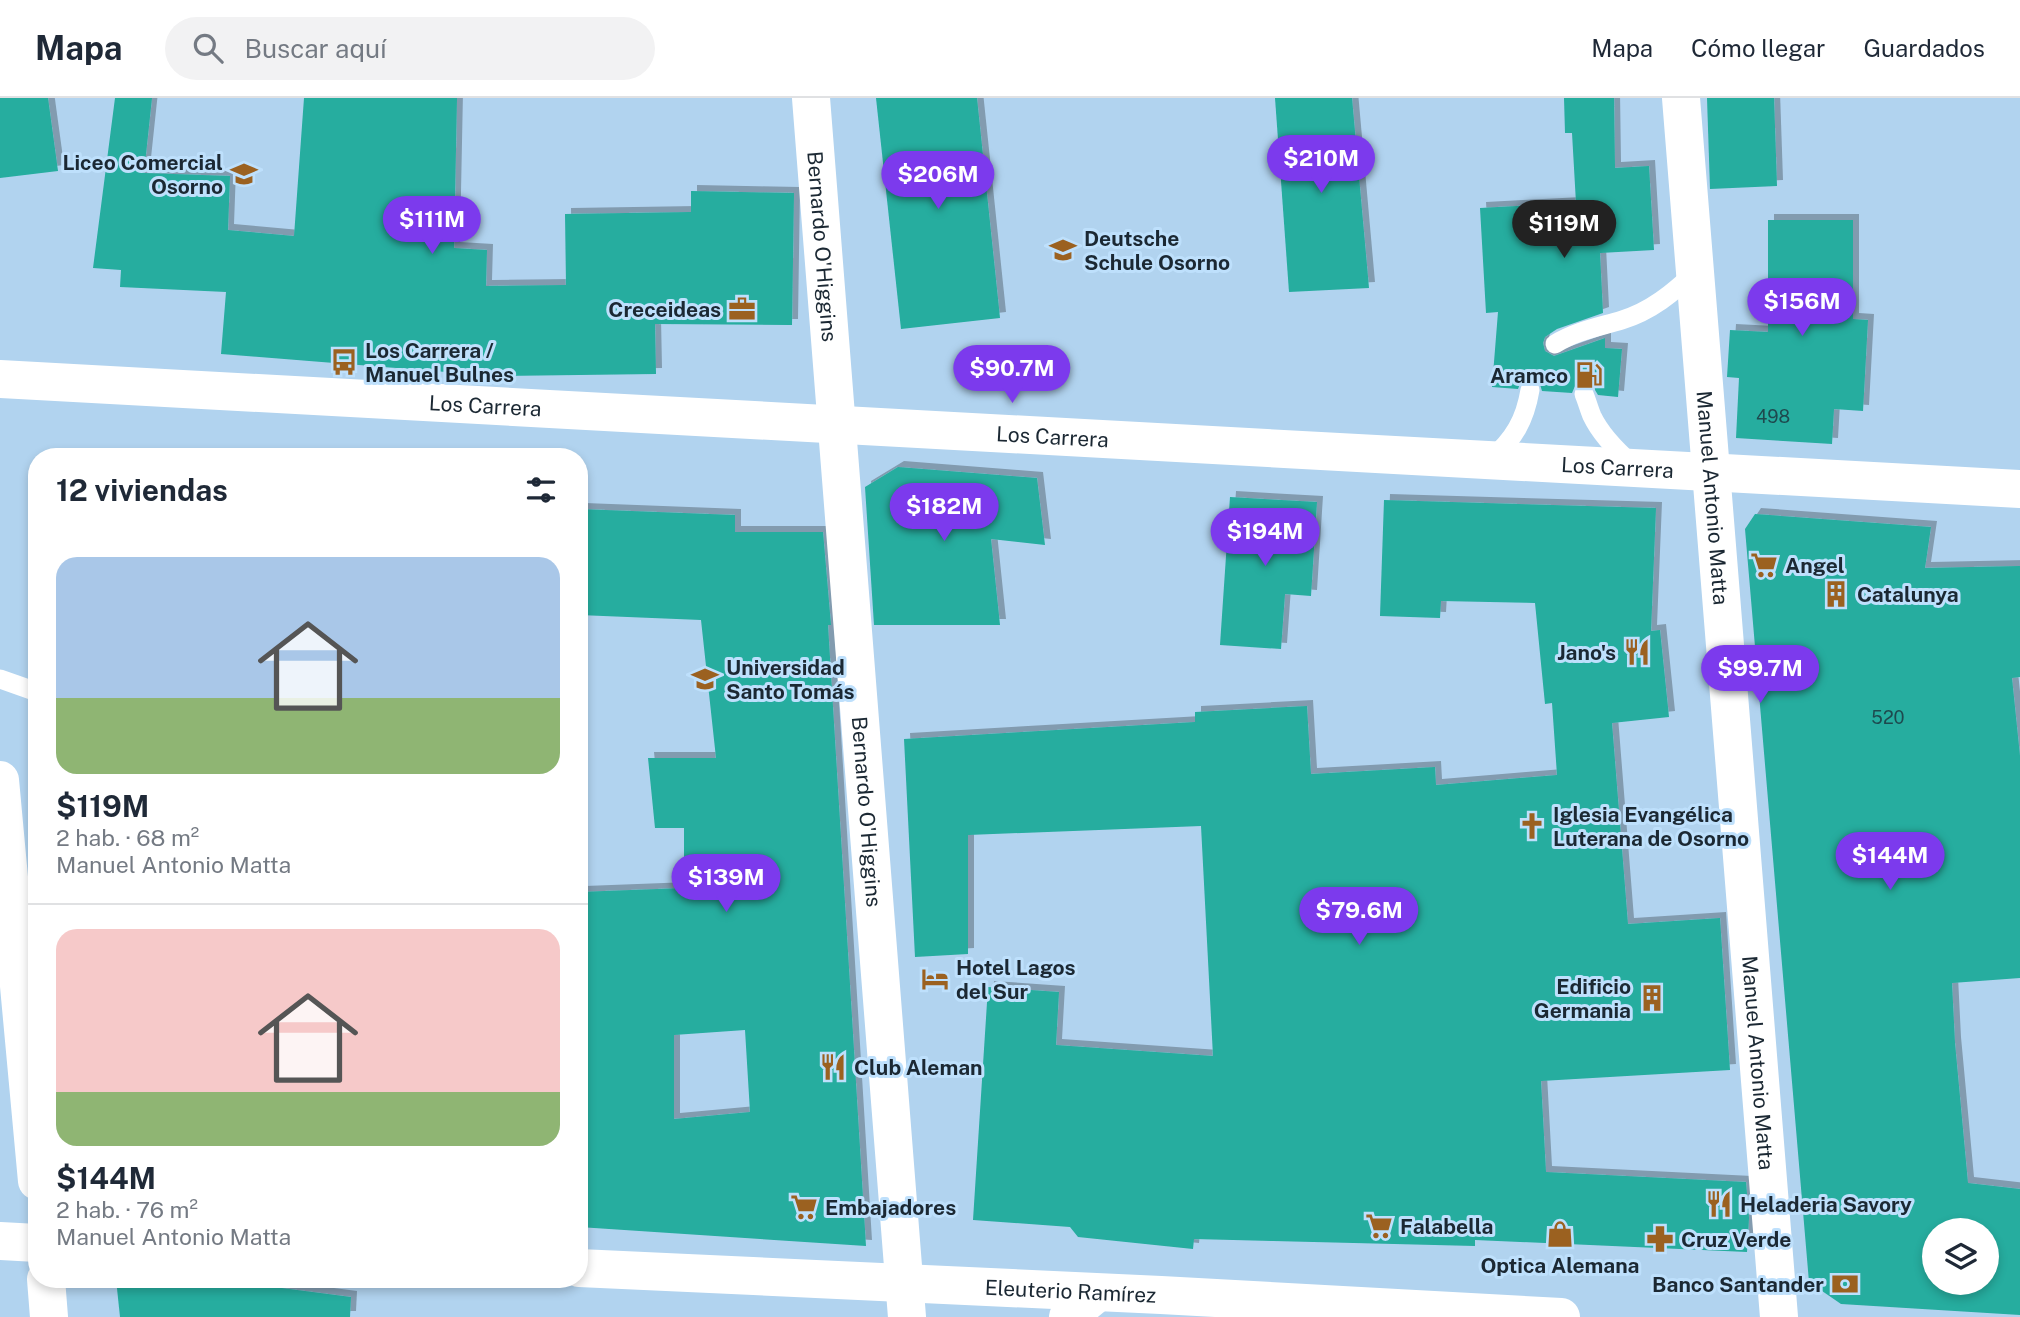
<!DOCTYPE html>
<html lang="es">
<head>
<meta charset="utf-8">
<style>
  :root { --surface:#fff; --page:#f2f2f3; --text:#1f2937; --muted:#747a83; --line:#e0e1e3; --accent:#7c3aed }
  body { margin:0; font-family:"Public Sans",sans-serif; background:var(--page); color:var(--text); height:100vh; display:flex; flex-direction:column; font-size:26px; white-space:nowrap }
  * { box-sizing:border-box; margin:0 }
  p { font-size:23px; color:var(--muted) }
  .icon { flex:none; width:38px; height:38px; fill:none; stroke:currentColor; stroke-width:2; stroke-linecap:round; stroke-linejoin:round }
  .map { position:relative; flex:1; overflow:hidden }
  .sheet { position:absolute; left:28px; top:350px; width:560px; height:840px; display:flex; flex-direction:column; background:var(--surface); border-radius:28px; box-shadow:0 4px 10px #0003 }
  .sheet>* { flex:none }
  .controls { position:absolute; left:1922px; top:1120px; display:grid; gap:14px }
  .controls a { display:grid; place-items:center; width:77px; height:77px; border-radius:50%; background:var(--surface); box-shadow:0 4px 10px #0003; font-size:35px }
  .price { position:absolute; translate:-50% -60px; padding:0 16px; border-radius:24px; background:var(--accent); color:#fff; font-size:23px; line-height:46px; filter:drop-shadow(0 2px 4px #0008) }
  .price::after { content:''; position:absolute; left:50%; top:42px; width:21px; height:16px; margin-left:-10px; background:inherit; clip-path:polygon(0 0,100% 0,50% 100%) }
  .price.current { background:#222; color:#fff }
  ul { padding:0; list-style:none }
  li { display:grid; align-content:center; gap:14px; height:371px; padding:0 28px }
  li+li { border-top:2px solid var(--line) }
  li span { display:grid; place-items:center; height:217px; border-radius:21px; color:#555 }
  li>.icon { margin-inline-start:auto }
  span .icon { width:126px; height:126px; fill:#fffc; stroke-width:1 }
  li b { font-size:30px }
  h2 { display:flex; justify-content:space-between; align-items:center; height:84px; padding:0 28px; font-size:30px }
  header { display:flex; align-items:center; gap:42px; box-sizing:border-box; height:98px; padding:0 35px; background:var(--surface); border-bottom:2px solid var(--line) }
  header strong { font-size:33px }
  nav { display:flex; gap:38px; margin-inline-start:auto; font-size:24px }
  .search { width:490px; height:63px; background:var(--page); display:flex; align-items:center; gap:18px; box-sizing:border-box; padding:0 24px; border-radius:38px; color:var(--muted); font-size:26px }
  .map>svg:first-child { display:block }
  .building { fill:#25ad9f; fill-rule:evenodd; filter:url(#shadow) }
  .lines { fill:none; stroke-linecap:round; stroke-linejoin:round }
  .lane { stroke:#fff; stroke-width:19 }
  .street { stroke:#fff; stroke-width:38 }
  .secondary { stroke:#fff; stroke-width:38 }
  .primary { stroke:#fff; stroke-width:38 }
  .labels { text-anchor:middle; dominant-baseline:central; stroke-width:6; stroke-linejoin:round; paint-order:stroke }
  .number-label { font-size:18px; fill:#1e494e }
  .poi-label { font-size:21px; font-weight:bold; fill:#1b2833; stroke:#bee0fc; text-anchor:start }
  .street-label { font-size:21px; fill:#1b2833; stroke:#bee0fc }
</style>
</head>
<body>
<header>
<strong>Mapa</strong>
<div class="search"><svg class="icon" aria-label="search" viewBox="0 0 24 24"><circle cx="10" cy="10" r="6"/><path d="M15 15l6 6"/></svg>Buscar aquí</div>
<nav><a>Mapa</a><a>Cómo llegar</a><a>Guardados</a></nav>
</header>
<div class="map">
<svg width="2020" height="1219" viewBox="0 0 2020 1219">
  <defs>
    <filter id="shadow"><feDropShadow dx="6" dy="-6" stdDeviation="0" flood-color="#0004"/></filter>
  </defs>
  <rect width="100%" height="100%" fill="#b1d3ef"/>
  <g class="building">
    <path d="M 0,0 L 48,0 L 58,73 L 0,80 Z"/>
    <path d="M 115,0 L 152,0 L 144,75 L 230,78 L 228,132 L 294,138 L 304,0 L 457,0 L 454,150 L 487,152 L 486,188 L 566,187 L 565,116 L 691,114 L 691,93 L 794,95 L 792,227 L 655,226 L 656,276 L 496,278 L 221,256 L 226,194 L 120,189 L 121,172 L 93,170 Z"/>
    <path d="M 876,0 L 977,0 L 1000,220 L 901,231 Z"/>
    <path d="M 1275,0 L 1352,0 L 1369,190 L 1289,194 Z"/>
    <path d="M 1564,0 L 1614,0 L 1615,70 L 1649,68 L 1654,152 L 1600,155 L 1603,215 L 1557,231 L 1545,239 L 1543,245 L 1545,253 L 1554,258 L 1605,240 L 1605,250 L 1622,251 L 1618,299 L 1598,297 L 1592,287 L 1585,284 L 1575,288 L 1572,295 L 1542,293 L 1539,283 L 1532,280 L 1521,283 L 1518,291 L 1492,289 L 1498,214 L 1486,215 L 1480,110 L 1576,105 L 1572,35 L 1565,35 Z"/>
    <path d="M 1707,0 L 1774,0 L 1777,88 L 1710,91 Z"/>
    <path d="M 1768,122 L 1853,122 L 1853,221 L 1868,222 L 1863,313 L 1834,311 L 1832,346 L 1736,340 L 1739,280 L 1727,279 L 1730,232 L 1768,234 Z"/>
    <path d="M 898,369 L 1037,380 L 1045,447 L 991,441 L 1000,527 L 874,527 L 865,389 Z"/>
    <path d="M 1230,399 L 1317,404 L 1311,498 L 1285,496 L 1281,551 L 1220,547 Z"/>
    <path d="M 1384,402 L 1656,410 L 1651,533 L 1660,532 L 1669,619 L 1612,625 L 1628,826 L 1720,820 L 1730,972 L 1541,983 L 1546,1074 L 1746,1084 L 1749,1120 L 1747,1154 L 1475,1142 L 1475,1148 L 1194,1141 L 1193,1151 L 1078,1139 L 1070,1129 L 973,1122 L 988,889 L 1059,894 L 1056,947 L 1213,958 L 1201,728 L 968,737 L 968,856 L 915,859 L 904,641 L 1195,624 L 1195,614 L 1307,608 L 1311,676 L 1435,669 L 1436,687 L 1557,677 L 1552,605 L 1545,606 L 1535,505 L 1441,503 L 1440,520 L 1380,518 Z"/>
    <path d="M 579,411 L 735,417 L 735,434 L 823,434 L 831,527 L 828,527 L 866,1148 L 579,1129 L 579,794 L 684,790 L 684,730 L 655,730 L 648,660 L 716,660 L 701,522 L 579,517 ZM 745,932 L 750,1014 L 674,1021 L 674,937 Z"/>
    <path d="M 1755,416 L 1931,429 L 1925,470 L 2020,468 L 2020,579 L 2012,580 L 2020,658 L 2020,880 L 1952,885 L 1955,945 L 1968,1085 L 2020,1091 L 2020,1217 L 1841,1206 L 1809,1184 L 1745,431 ZM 1934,1132 L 1986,1132 L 1986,1185 L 1934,1185 Z"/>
    <path d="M 116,1181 L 160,1181 L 251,1186 L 351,1199 L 350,1219 L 120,1219 Z"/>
  </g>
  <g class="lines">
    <g class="lane">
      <path d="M 1555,246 C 1576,233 1599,229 1622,222 C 1651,213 1673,195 1695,174"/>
      <path d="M 1584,296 C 1587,303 1589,311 1592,318 C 1601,337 1616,352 1632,366"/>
      <path d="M 1491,361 C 1514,341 1525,322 1530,292"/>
      <path d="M 0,581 L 37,594"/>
      <path d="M 11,802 L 37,788"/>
    </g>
    <g class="street">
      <path id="s1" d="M 811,0 L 907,1219"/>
      <path id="s2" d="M 1681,0 L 1779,1219"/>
      <path d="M 1068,1219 L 1097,1195"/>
    </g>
    <g class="secondary">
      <path id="s3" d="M 0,281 L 2020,391"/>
      <path d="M 0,1143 L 37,1145"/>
      <path id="s4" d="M 579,1170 L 1161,1197 L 1561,1219"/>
    </g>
    <g class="primary">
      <path d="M 0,682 L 37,1083"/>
      <path d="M 46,1181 L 49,1219"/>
    </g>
  </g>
  <defs>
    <symbol id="school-bare" viewBox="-9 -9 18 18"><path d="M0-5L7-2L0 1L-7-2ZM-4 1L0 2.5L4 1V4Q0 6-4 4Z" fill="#9b6120" stroke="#bee0fc" stroke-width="2.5" paint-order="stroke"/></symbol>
    <symbol id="office-bare" viewBox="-9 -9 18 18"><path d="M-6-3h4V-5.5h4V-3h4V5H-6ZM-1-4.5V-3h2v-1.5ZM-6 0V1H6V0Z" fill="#9b6120" stroke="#bee0fc" stroke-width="2.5" paint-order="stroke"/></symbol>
    <symbol id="bus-bare" viewBox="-9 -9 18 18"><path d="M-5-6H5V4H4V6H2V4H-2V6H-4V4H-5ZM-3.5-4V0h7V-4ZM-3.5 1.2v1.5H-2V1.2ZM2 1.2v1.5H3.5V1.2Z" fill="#9b6120" stroke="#bee0fc" stroke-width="2.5" paint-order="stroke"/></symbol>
    <symbol id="fuel-bare" viewBox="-9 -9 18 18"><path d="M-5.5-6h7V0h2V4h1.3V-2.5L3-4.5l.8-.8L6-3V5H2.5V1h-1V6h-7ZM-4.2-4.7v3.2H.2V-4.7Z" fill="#9b6120" stroke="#bee0fc" stroke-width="2.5" paint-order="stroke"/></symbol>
    <symbol id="supermarket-bare" viewBox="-9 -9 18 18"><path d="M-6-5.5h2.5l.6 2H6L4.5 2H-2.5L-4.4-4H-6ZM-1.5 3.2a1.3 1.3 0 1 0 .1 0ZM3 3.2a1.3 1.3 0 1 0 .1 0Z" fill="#9b6120" stroke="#bee0fc" stroke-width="2.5" paint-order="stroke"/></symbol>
    <symbol id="building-bare" viewBox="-9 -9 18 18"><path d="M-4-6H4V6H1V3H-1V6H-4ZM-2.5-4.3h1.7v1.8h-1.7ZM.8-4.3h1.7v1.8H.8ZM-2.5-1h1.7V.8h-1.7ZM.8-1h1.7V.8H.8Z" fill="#9b6120" stroke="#bee0fc" stroke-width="2.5" paint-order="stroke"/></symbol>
    <symbol id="restaurant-bare" viewBox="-9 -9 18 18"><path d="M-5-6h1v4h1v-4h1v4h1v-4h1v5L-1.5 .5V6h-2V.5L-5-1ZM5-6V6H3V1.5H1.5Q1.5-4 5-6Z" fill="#9b6120" stroke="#bee0fc" stroke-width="2.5" paint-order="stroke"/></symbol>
    <symbol id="university-bare" viewBox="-9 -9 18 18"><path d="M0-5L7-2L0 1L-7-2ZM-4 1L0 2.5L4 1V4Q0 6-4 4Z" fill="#9b6120" stroke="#bee0fc" stroke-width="2.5" paint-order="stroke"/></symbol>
    <symbol id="church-bare" viewBox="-9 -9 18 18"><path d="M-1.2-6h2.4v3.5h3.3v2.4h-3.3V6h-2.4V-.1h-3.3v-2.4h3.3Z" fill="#9b6120" stroke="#bee0fc" stroke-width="2.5" paint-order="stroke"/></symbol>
    <symbol id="hotel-bare" viewBox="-9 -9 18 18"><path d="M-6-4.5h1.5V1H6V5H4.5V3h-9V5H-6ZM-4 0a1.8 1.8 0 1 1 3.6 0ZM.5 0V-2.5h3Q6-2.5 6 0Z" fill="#9b6120" stroke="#bee0fc" stroke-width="2.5" paint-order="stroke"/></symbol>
    <symbol id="shop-bare" viewBox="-9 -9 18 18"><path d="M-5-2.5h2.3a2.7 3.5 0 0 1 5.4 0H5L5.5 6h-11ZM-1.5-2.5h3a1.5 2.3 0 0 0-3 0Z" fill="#9b6120" stroke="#bee0fc" stroke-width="2.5" paint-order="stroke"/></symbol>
    <symbol id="pharmacy-bare" viewBox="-9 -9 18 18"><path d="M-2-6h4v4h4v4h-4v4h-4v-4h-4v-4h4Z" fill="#9b6120" stroke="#bee0fc" stroke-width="2.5" paint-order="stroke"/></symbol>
    <symbol id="bank-bare" viewBox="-9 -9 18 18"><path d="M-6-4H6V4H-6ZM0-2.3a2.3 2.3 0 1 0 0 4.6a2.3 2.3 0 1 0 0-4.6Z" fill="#9b6120" stroke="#bee0fc" stroke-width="2.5" paint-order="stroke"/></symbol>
  </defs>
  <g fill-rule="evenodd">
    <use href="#school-bare" x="225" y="57" width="38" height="38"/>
    <use href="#school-bare" x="1044" y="133" width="38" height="38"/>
    <use href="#office-bare" x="723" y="192" width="38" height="38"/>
    <use href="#bus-bare" x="325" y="245" width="38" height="38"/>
    <use href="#fuel-bare" x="1570" y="258" width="38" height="38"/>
    <use href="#supermarket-bare" x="1745" y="448" width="38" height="38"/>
    <use href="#building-bare" x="1817" y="477" width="38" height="38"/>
    <use href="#restaurant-bare" x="1618" y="535" width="38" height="38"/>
    <use href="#university-bare" x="686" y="562" width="38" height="38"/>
    <use href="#church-bare" x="1513" y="709" width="38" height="38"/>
    <use href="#hotel-bare" x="916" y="862" width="38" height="38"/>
    <use href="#building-bare" x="1633" y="881" width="38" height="38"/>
    <use href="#restaurant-bare" x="814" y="950" width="38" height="38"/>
    <use href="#restaurant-bare" x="1700" y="1087" width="38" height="38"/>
    <use href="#supermarket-bare" x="785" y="1090" width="38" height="38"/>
    <use href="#supermarket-bare" x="1360" y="1109" width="38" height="38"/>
    <use href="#shop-bare" x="1541" y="1117" width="38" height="38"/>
    <use href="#pharmacy-bare" x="1641" y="1122" width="38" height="38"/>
    <use href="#bank-bare" x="1826" y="1167" width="38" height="38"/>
  </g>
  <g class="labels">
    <g class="number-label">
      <text x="1773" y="318">498</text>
      <text x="1888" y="619">520</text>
    </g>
    <g class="poi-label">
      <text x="223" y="64" text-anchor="end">Liceo Comercial<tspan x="223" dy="24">Osorno</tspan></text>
      <text x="1084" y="140">Deutsche<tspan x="1084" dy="24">Schule Osorno</tspan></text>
      <text x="721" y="211" text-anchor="end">Creceideas</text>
      <text x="365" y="252">Los Carrera /<tspan x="365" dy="24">Manuel Bulnes</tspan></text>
      <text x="1568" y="277" text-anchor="end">Aramco</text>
      <text x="1785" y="467">Angel</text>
      <text x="1857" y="496">Catalunya</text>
      <text x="1616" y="554" text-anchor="end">Jano's</text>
      <text x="726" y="569">Universidad<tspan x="726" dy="24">Santo Tomás</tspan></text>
      <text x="1553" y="716">Iglesia Evangélica<tspan x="1553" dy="24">Luterana de Osorno</tspan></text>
      <text x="956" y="869">Hotel Lagos<tspan x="956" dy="24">del Sur</tspan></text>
      <text x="1631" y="888" text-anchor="end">Edificio<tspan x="1631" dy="24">Germania</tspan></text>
      <text x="854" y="969">Club Aleman</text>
      <text x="1740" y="1106">Heladeria Savory</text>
      <text x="825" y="1109">Embajadores</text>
      <text x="1400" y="1128">Falabella</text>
      <text x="1681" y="1141">Cruz Verde</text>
      <text x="1560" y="1167" text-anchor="middle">Optica Alemana</text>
      <text x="1824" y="1186" text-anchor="end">Banco Santander</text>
    </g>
    <g class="street-label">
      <text stroke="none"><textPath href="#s1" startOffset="149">Bernardo O'Higgins</textPath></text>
      <text stroke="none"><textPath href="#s3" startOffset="486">Los Carrera</textPath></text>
      <text stroke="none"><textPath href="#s3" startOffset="1054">Los Carrera</textPath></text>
      <text stroke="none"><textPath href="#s3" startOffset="1620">Los Carrera</textPath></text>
      <text stroke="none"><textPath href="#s2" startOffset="401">Manuel Antonio Matta</textPath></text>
      <text stroke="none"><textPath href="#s1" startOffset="716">Bernardo O'Higgins</textPath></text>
      <text stroke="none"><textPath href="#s2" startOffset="968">Manuel Antonio Matta</textPath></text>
      <text stroke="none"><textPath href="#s4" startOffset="492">Eleuterio Ramírez</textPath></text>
    </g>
  </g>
</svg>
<div class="controls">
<a><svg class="icon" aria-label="layers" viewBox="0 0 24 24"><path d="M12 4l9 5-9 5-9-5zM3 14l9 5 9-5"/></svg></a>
</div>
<b class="price" style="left:1321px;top:97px">$210M</b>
<b class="price" style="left:938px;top:113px">$206M</b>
<b class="price" style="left:432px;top:158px">$111M</b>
<b class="price current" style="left:1564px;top:162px">$119M</b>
<b class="price" style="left:1802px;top:240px">$156M</b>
<b class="price" style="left:1012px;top:307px">$90.7M</b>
<b class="price" style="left:944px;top:445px">$182M</b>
<b class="price" style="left:1265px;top:470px">$194M</b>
<b class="price" style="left:1760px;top:607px">$99.7M</b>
<b class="price" style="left:1890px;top:794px">$144M</b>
<b class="price" style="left:726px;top:816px">$139M</b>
<b class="price" style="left:1359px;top:849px">$79.6M</b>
<section class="sheet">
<h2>12 viviendas<svg class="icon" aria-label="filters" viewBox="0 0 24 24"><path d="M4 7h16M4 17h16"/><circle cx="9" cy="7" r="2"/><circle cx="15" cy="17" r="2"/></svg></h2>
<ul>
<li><span style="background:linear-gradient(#a9c7e8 65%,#8fb573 0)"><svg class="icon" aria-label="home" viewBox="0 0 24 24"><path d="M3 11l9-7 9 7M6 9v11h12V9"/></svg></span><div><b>$119M</b><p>2 hab. · 68 m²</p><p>Manuel Antonio Matta</p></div></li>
<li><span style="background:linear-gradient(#f6c9c9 75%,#8fb573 0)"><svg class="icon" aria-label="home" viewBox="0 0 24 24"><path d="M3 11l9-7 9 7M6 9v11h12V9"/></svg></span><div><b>$144M</b><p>2 hab. · 76 m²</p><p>Manuel Antonio Matta</p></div></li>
</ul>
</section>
</div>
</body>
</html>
